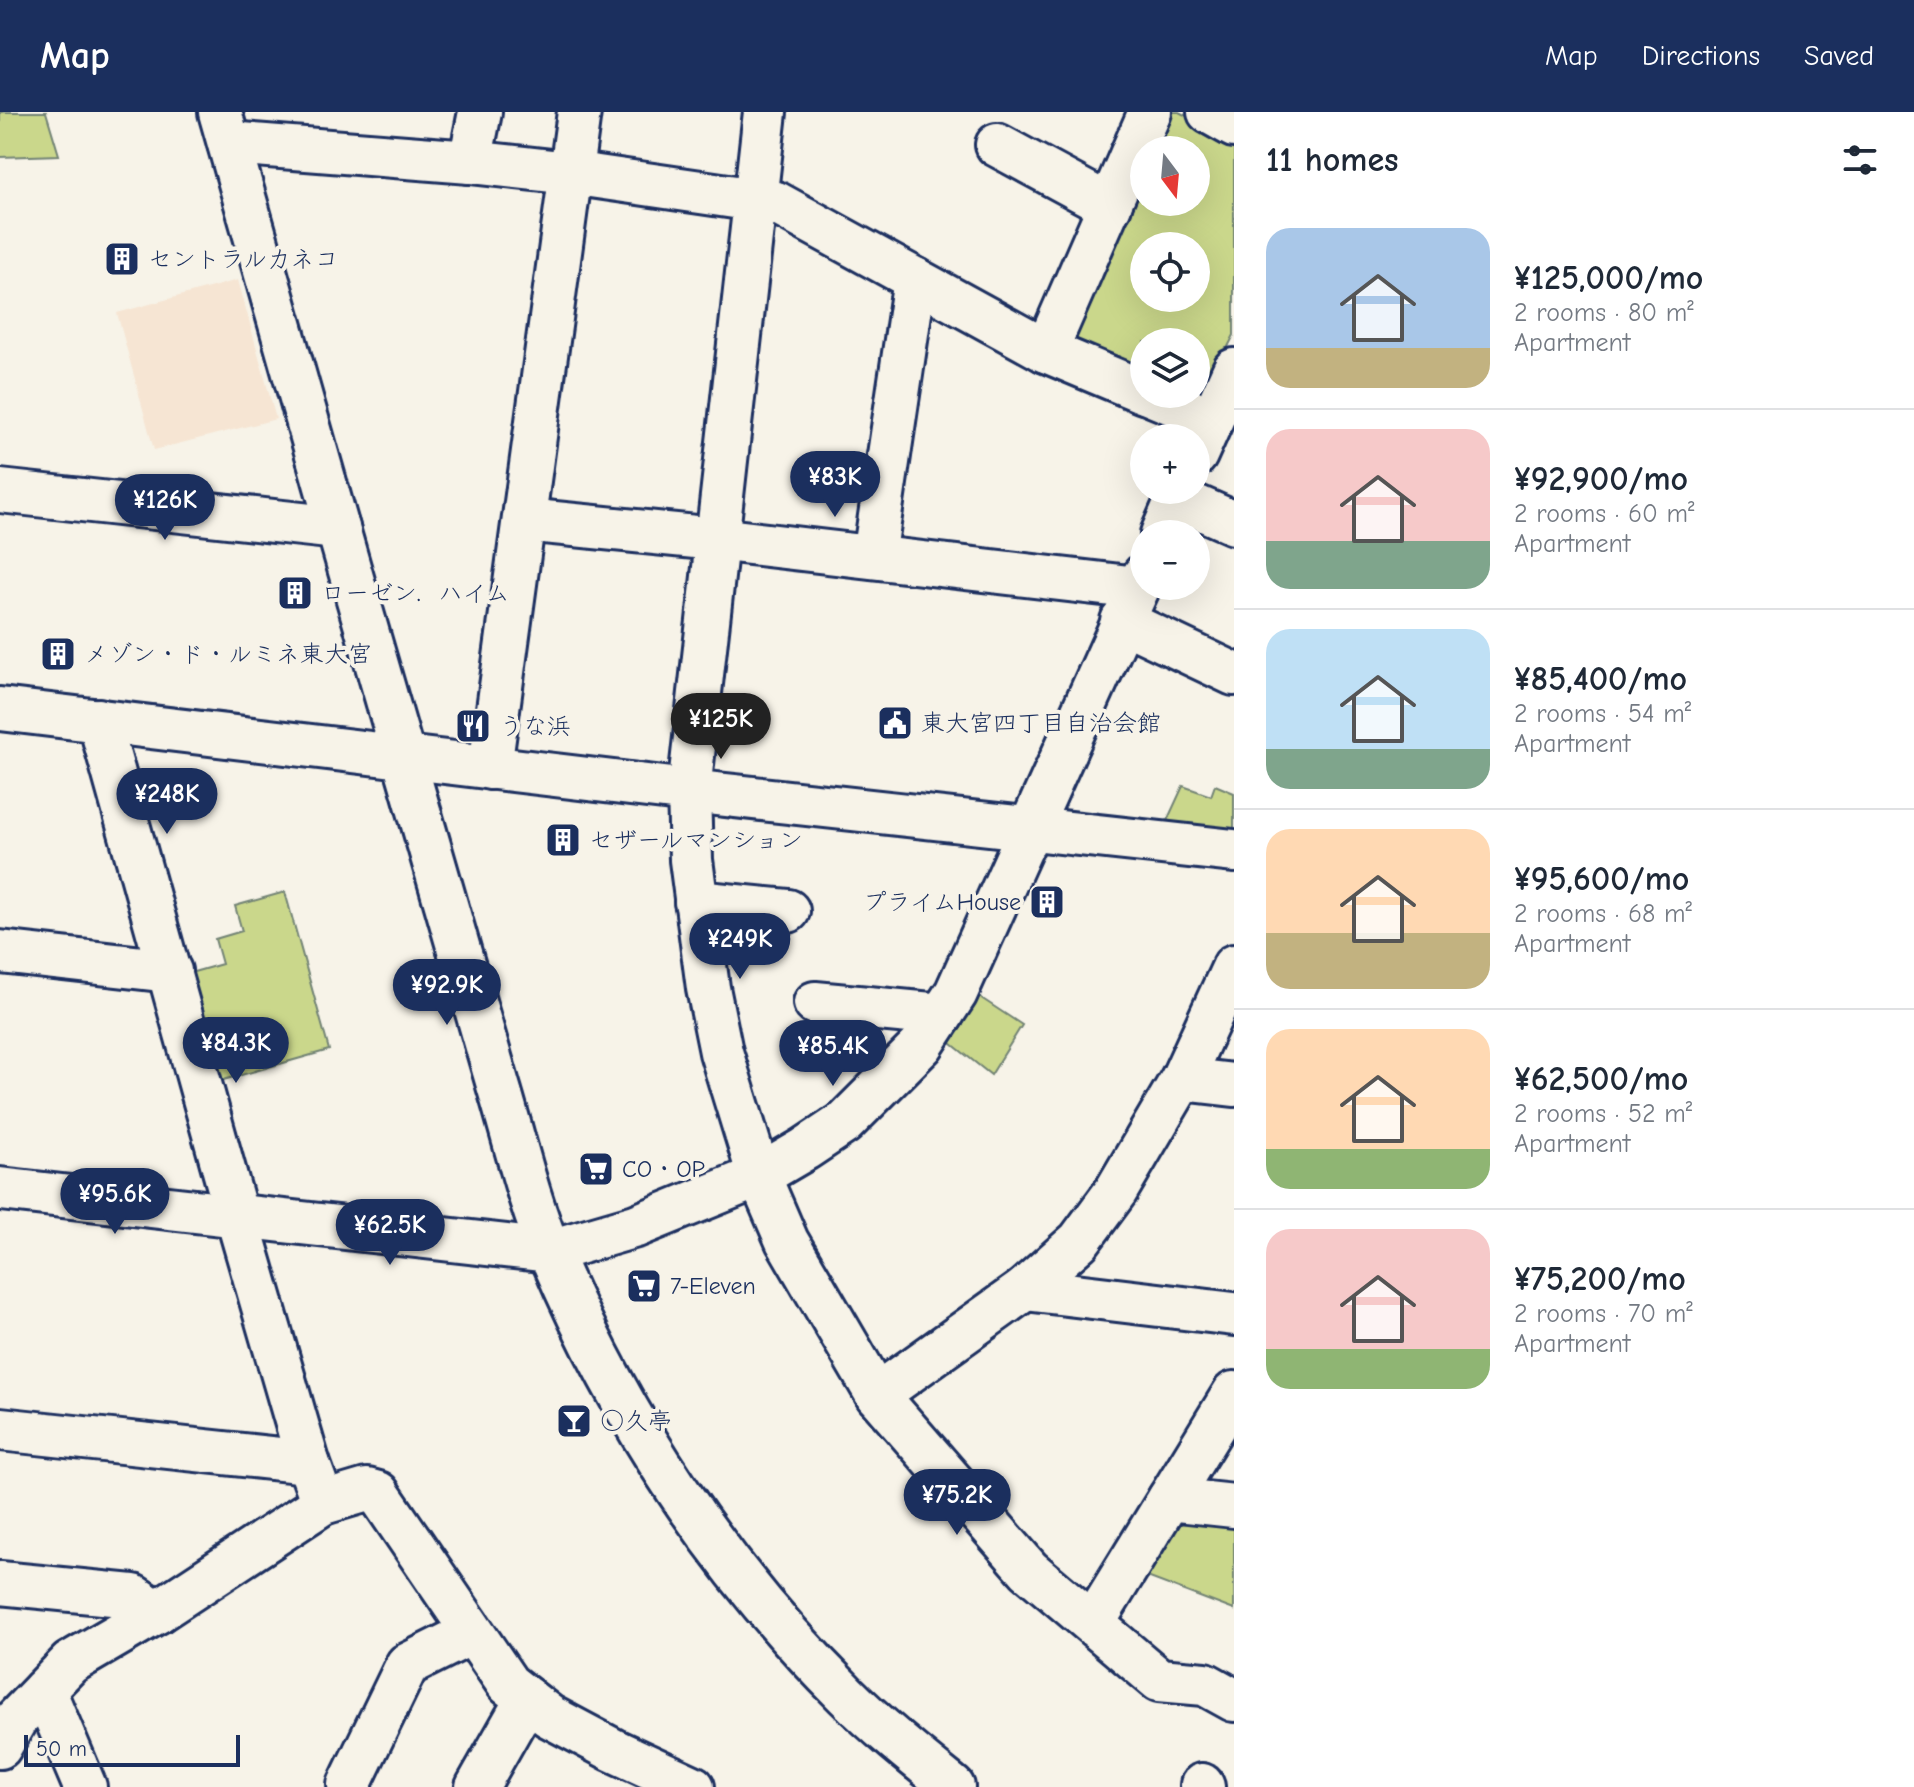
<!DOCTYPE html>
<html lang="en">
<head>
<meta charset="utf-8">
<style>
  :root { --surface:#fff; --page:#f2f2f3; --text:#1f2937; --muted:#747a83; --line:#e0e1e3; --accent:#1b2f5e }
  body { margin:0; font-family:"Comic Neue","Klee One",sans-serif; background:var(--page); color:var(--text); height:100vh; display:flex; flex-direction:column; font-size:30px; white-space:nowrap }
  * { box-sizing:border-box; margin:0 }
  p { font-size:26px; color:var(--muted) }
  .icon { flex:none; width:44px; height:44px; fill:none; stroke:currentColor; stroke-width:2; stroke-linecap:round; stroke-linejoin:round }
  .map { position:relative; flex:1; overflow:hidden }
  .panel { display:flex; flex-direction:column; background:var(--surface); width:680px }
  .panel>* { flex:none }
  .needle { width:52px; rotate:164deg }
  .tools { position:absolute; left:1130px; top:24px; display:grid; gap:16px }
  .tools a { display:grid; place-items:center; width:80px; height:80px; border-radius:50%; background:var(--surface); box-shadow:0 8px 32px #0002; font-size:40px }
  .scale { position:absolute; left:24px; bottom:20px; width:216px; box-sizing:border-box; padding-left:8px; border:4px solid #1b2f5e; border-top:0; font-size:22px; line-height:28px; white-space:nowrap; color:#1b2f5e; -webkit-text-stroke:6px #f7f3e8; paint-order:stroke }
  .price { position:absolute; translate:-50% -68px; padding:0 18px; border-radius:28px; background:var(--accent); color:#fff; font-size:26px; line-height:52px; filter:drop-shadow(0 2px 4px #0008) }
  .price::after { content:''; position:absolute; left:50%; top:48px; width:24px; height:18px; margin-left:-12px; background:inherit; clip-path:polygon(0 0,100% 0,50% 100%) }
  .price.current { background:#222; color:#fff }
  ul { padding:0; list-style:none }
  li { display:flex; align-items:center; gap:24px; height:200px; padding:0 32px }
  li+li { border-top:2px solid var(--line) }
  li span { display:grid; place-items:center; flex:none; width:224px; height:160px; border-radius:24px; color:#555 }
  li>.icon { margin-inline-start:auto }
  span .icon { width:96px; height:96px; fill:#fffc; stroke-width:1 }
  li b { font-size:34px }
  h2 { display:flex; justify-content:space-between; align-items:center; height:96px; padding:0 32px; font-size:34px }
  header { display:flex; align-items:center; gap:48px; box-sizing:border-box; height:112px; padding:0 40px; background:var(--accent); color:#fff }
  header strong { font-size:38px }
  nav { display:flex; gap:44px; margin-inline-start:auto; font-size:28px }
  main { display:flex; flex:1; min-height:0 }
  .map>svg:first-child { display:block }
  .built { fill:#f6e5d3 }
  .green { fill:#cad78b; stroke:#728374; stroke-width:2; fill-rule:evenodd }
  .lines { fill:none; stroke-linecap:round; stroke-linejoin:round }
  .minor-casing { stroke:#1b2f5e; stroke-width:48 }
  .minor { stroke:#f7f3e8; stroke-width:42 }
  .labels { text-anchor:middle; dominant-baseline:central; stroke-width:8; stroke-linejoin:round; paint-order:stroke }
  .poi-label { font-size:24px; fill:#1b2f5e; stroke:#f7f3e8; text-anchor:start }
</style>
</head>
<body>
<header>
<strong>Map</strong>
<nav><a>Map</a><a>Directions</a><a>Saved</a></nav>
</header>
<main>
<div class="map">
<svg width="1234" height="1675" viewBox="0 0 1234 1675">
  <rect width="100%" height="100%" fill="#f7f3e8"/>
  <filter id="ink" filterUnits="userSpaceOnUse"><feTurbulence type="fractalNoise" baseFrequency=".0125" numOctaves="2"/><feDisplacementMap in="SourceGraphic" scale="16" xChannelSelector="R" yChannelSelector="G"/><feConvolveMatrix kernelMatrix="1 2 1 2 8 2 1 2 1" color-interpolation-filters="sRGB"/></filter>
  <g filter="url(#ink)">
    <path class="built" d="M 238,168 L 276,307 L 154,338 L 117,201 Z"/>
    <g class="green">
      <path d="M 0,0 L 46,0 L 59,43 L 0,45 Z"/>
      <path d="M 1171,0 L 1179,0 L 1234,29 L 1234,223 L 1204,282 L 1196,279 L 1196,230 L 1144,230 L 1144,259 L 1067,229 L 1144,60 L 1144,90 L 1196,90 L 1196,38 L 1154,38 ZM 1144,134 L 1196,134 L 1196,186 L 1144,186 Z"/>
      <path d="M 1215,673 L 1234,681 L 1234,718 L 1165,713 L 1183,674 L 1211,684 Z"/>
      <path d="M 285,780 L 329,938 L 213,971 L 183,863 L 222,852 L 215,827 L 242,819 L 235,794 Z"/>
      <path d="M 972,880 L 1022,913 L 991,963 L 947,928 Z"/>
      <path d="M 1179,1401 L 1234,1405 L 1234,1498 L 1147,1465 Z"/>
    </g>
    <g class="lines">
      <defs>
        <g id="minor">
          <path d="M 220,0 C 284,229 349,457 415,685 C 443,781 471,877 498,973 C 515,1029 528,1088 551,1143 C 620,1307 720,1458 846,1583 C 879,1616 917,1646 953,1675"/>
          <path d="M 765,0 L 689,679 L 691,748 L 708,876 L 721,940 L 759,1064 L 787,1129 L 877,1283 L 1029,1458 L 1159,1568 L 1205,1572 L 1234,1588"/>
          <path d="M 1209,0 L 1234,14"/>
          <path d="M 229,31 L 470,50 L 570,61 L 776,91 L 1046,239 L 1144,280"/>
          <path d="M 997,33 L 1110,94"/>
          <path d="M 470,50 L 480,0"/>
          <path d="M 1046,239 L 1150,0"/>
          <path d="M 1150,282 L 1211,307"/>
          <path d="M 1196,343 L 1234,258"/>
          <path d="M 0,379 L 338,416"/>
          <path d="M 1177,386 L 1234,411"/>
          <path d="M 524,408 L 716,427 L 1138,476"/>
          <path d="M 1162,422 L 1181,378"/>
          <path d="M 874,445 L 915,167"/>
          <path d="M 1122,509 L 1234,562"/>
          <path d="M 0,597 L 689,679 L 1234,739"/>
          <path d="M 99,608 L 237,1105 L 308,1350 L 323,1391"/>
          <path d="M 490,656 L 579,0"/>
          <path d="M 696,790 L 788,799"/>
          <path d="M 0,840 L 170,859"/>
          <path d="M 815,891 L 942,903"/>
          <path d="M 1182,967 L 1234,973"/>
          <path d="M 0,1077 L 550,1139 L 636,1114 L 759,1064 L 805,1037 L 844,1011 L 922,933 L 956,881 L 1144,463"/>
          <path d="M 1025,1177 L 1234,1202"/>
          <path d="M 877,1283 L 1025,1177 L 1079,1129 L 1116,1079 L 1182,967 L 1234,854"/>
          <path d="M 0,1317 L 308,1350"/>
          <path d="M 1169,1387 L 1234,1394"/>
          <path d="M 0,1471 L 133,1484 L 157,1500"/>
          <path d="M 1093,1511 L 1234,1281"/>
          <path d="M 44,1578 L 85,1675"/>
          <path d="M 0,1635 L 16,1607 L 70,1551 L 157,1500 L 323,1391 L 367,1378 L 378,1381 L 508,1572 L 549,1604 L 613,1638 L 693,1675"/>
          <path d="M 349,1673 L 407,1553 L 471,1521"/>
          <path d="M 1202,1673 L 1203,1675"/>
          <path d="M 477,1675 L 527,1587"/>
        </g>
      </defs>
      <use href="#minor" class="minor-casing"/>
      <use href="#minor" class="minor"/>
    </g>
  </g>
  <defs>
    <symbol id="building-square" viewBox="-11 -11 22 22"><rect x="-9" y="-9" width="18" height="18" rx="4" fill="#1b2f5e" stroke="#f7f3e8"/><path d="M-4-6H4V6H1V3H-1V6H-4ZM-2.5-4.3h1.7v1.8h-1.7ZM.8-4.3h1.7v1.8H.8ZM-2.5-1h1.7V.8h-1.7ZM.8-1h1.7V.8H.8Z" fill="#fff"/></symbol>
    <symbol id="civic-square" viewBox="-11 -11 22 22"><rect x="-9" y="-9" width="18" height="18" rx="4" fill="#1b2f5e" stroke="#f7f3e8"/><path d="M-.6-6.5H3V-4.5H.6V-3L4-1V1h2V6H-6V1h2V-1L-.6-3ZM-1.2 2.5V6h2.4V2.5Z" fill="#fff"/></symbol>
    <symbol id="restaurant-square" viewBox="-11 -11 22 22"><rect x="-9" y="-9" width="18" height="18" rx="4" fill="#1b2f5e" stroke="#f7f3e8"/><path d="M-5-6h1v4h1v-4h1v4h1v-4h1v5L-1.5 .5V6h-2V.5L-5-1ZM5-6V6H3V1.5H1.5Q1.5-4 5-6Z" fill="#fff"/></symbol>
    <symbol id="supermarket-square" viewBox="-11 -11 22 22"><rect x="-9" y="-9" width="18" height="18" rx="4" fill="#1b2f5e" stroke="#f7f3e8"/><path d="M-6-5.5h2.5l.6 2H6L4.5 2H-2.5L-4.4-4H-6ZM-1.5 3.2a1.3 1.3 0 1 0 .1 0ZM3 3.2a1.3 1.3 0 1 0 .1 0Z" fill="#fff"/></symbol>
    <symbol id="bar-square" viewBox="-11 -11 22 22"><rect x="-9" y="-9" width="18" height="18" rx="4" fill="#1b2f5e" stroke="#f7f3e8"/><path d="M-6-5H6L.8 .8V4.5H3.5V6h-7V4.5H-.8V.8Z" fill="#fff"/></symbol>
  </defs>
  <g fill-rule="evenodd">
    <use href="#building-square" x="102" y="127" width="40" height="40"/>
    <use href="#building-square" x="275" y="461" width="40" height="40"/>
    <use href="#building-square" x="38" y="522" width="40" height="40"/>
    <use href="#civic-square" x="875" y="591" width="40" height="40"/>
    <use href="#restaurant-square" x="453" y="594" width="40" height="40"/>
    <use href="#building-square" x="543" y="708" width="40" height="40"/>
    <use href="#building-square" x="1027" y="770" width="40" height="40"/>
    <use href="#supermarket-square" x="576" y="1037" width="40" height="40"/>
    <use href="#supermarket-square" x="624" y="1154" width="40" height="40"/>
    <use href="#bar-square" x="554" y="1289" width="40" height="40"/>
  </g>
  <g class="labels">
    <g class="poi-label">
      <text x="148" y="147">セントラルカネコ</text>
      <text x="321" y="481">ローゼン．ハイム</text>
      <text x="84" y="542">メゾン・ド・ルミネ東大宮</text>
      <text x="921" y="611">東大宮四丁目自治会館</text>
      <text x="499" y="614">うな浜</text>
      <text x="589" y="728">セザールマンション</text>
      <text x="1021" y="790" text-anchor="end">プライムHouse</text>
      <text x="622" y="1057">CO・OP</text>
      <text x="670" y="1174">7-Eleven</text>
      <text x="600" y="1309">○久亭</text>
    </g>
  </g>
</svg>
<div class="tools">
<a><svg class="needle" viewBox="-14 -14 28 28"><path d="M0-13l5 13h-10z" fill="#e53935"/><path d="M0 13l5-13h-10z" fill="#747a83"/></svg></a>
<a><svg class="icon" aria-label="locate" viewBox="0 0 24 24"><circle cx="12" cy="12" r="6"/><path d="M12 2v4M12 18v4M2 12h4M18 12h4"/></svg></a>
<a><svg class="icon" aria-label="layers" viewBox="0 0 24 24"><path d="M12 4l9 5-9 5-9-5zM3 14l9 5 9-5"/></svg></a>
<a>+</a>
<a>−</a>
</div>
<div class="scale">50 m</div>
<b class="price" style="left:835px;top:407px">¥83K</b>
<b class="price" style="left:165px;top:430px">¥126K</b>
<b class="price current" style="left:721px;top:649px">¥125K</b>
<b class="price" style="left:167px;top:724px">¥248K</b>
<b class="price" style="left:740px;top:869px">¥249K</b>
<b class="price" style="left:447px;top:915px">¥92.9K</b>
<b class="price" style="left:236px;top:973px">¥84.3K</b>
<b class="price" style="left:833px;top:976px">¥85.4K</b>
<b class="price" style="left:115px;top:1124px">¥95.6K</b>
<b class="price" style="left:390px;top:1155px">¥62.5K</b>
<b class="price" style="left:957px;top:1425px">¥75.2K</b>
</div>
<section class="panel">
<h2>11 homes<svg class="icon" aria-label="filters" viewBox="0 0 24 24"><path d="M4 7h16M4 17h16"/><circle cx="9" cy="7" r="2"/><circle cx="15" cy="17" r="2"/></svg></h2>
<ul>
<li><span style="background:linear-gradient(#a9c7e8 75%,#c2b280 0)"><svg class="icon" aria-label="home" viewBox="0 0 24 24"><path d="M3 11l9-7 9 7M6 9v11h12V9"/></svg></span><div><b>¥125,000/mo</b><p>2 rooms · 80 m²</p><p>Apartment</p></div></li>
<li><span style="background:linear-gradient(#f6c9c9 70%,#7fa58c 0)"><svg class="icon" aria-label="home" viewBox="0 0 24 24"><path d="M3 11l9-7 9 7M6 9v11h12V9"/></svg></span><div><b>¥92,900/mo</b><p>2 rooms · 60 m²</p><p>Apartment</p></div></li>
<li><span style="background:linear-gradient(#bfe0f5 75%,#7fa58c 0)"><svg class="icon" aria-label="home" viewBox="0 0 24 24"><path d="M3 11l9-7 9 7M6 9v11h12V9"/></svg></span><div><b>¥85,400/mo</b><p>2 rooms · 54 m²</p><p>Apartment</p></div></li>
<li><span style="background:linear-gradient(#ffd9b3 65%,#c2b280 0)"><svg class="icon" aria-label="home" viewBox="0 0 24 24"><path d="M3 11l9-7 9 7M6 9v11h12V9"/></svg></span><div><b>¥95,600/mo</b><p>2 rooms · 68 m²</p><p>Apartment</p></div></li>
<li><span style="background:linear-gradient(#ffd9b3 75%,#8fb573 0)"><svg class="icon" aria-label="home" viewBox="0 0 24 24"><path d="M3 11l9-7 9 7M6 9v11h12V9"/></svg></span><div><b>¥62,500/mo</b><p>2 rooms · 52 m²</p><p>Apartment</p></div></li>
<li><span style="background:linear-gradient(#f6c9c9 75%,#8fb573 0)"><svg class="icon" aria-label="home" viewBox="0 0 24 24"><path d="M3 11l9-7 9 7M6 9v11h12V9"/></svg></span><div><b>¥75,200/mo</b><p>2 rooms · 70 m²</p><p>Apartment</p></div></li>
</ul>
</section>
</main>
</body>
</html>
